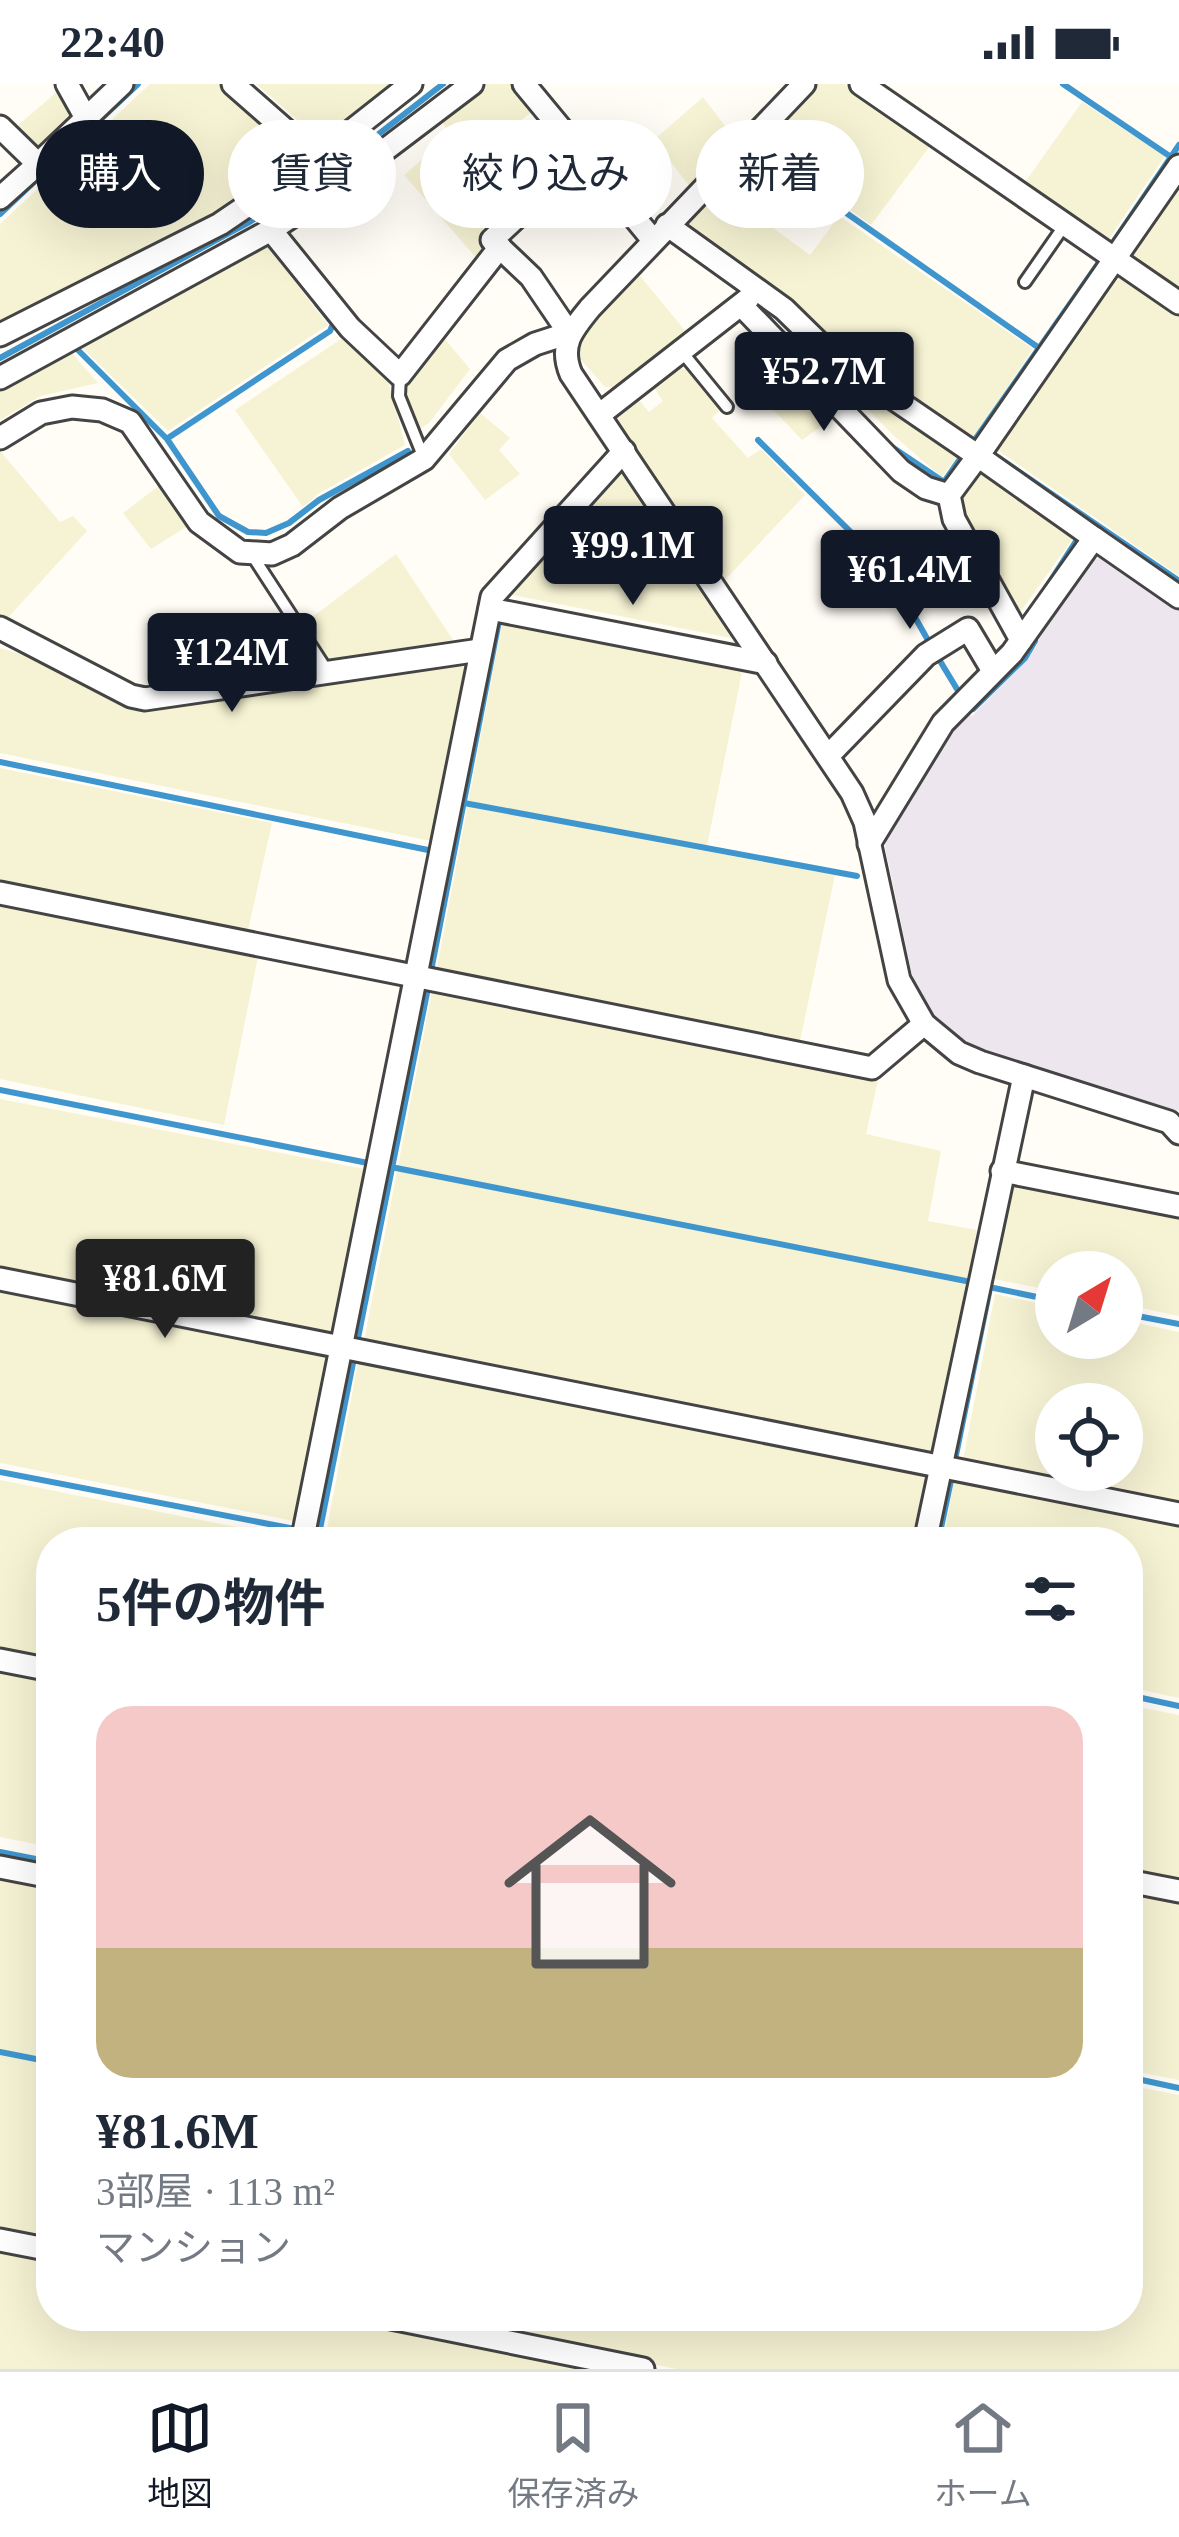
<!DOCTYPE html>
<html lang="ja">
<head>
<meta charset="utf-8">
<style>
  :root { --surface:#fff; --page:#f2f2f3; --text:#1f2937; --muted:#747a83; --line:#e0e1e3; --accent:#111827 }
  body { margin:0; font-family:"Times New Roman","Noto Sans JP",serif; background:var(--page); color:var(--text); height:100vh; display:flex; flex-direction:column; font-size:45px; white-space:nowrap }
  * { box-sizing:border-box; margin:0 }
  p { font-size:39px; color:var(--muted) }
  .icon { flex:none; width:66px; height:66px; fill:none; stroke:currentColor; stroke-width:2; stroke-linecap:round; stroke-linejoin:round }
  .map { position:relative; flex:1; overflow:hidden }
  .details { position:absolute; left:36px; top:1443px; width:1107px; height:804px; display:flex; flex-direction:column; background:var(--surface); border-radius:48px; box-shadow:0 12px 48px #0002 }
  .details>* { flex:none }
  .banner { position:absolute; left:36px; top:36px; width:1107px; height:108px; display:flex; gap:24px }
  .needle { width:78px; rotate:38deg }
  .controls { position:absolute; left:1035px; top:1167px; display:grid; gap:24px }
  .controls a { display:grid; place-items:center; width:108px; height:108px; border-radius:50%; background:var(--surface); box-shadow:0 12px 48px #0002; font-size:60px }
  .price { position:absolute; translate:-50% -102px; padding:0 27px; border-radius:12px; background:var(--accent); color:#fff; font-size:39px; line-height:78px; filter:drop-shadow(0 3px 6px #0008) }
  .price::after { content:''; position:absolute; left:50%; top:72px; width:36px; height:27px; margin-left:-18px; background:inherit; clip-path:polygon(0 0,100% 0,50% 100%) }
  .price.selected { background:#222; color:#fff }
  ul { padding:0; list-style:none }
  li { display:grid; align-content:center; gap:24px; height:636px; padding:0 60px }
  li+li { border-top:3px solid var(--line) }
  li span { display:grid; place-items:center; height:372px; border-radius:36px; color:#555 }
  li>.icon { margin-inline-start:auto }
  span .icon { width:216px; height:216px; fill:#fffc; stroke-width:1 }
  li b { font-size:51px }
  h2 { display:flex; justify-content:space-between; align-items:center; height:144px; padding:0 60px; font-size:51px }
  .pill { padding:0 42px; border-radius:54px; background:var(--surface); box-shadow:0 12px 48px #0002; font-size:42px; line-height:108px }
  .pill.selected { background:var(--accent); color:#fff }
  .status { display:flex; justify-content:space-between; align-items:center; height:84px; padding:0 60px; background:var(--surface); direction:ltr }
  .status svg { height:33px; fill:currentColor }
  .tabs { display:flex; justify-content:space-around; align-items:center; height:168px; border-top:3px solid var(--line); background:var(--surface); font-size:33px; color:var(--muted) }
  .tabs a { display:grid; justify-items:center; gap:6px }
  .tabs .selected { color:var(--accent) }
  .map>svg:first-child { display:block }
  .industrial { fill:#eee6ef }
  .farmland { fill:#f6f3d4; fill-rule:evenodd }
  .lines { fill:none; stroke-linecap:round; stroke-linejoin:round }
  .stream { stroke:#3f96cf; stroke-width:6 }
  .lane-casing { stroke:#444; stroke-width:16 }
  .street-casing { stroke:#444; stroke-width:27 }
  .lane { stroke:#fff; stroke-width:10 }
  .street { stroke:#fff; stroke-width:21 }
</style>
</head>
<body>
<div class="status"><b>22:40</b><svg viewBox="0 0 49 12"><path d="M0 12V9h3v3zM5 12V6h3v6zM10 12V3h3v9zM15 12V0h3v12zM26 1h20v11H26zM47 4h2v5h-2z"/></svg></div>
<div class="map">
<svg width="1179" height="2285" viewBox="0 0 1179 2285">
  <rect width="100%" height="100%" fill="#fffdf5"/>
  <path class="industrial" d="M 1104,473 L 1179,524 L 1179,1027 L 981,967 L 936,936 L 914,900 L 885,763 L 887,752 L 951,642 L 965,627 L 972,632 L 1027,576 L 1037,561 L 1037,552 L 1090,476 Z"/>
  <g class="farmland">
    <path d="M 150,0 L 218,0 L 295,70 L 299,80 L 216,132 L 0,240 L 0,140 Z"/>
    <path d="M 256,0 L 401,0 L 325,60 Z"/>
    <path d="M 479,0 L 514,0 L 535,25 L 513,43 L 537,80 L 503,108 L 517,125 L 479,177 L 404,91 L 451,51 L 438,33 Z"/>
    <path d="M 816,0 L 844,0 L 930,62 L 871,141 L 835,115 L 831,119 L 757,64 Z"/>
    <path d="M 58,7 L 73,35 L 41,66 L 36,65 L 15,44 Z"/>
    <path d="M 703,13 L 728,46 L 706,65 L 715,79 L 690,103 L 654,56 Z"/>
    <path d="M 1082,18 L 1165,72 L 1106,159 L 1023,101 Z"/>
    <path d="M 1179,99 L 1179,206 L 1128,171 Z"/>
    <path d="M 717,103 L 810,171 L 839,132 L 1033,265 L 969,360 L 835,269 L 682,140 Z"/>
    <path d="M 265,158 L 328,241 L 168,347 L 78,260 Z"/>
    <path d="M 635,186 L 687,249 L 614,303 L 605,303 L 575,269 L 581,250 Z"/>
    <path d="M 1118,190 L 1179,232 L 1179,492 L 996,365 Z"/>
    <path d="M 439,248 L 470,285 L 429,339 L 418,346 L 400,296 Z"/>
    <path d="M 344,253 L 386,289 L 405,361 L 318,410 L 303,423 L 235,326 Z"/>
    <path d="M 67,264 L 98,299 L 41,312 L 0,336 L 0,301 Z"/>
    <path d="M 777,270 L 837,331 L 802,356 L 749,300 Z"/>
    <path d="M 669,283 L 686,285 L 721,325 L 712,334 L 748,374 L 761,365 L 805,411 L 722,499 L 609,329 L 634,310 L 649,328 L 663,317 L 649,297 Z"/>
    <path d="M 840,286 L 960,369 L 942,393 L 892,350 L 835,292 Z"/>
    <path d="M 480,329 L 510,354 L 499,366 L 520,390 L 485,416 L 449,370 Z"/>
    <path d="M 0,367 L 60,438 L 73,432 L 87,447 L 4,538 L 0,536 Z"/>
    <path d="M 618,383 L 624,387 L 736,555 L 503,509 Z"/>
    <path d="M 983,383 L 1076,450 L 1016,534 L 962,436 L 959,407 Z"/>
    <path d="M 160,401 L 186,443 L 151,465 L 123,429 Z"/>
    <path d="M 953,447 L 977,491 L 914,525 L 891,483 Z"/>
    <path d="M 396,470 L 453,556 L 326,576 L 303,540 Z"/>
    <path d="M 503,534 L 743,583 L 706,767 L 835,791 L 799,962 L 436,889 Z"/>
    <path d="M 0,564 L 24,571 L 142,629 L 459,579 L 466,585 L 436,758 L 0,669 Z"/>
    <path d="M 0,684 L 272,739 L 247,851 L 0,801 Z"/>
    <path d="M 0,821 L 259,868 L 224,1041 L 0,995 Z"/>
    <path d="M 433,902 L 879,992 L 866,1050 L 941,1067 L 928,1137 L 977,1146 L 934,1371 L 363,1262 Z"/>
    <path d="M 0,1015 L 369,1086 L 338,1247 L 328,1254 L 0,1189 Z"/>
    <path d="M 1012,1095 L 1179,1129 L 1179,1232 L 1122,1220 L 1122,1188 L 1056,1188 L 1056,1207 L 993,1195 Z"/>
    <path d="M 0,1201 L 325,1265 L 332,1273 L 299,1438 L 0,1379 Z"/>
    <path d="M 995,1210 L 1056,1223 L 1056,1254 L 1122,1254 L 1122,1236 L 1179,1248 L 1179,1425 L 962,1382 ZM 1056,1320 L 1122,1320 L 1122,1386 L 1056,1386 Z"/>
    <path d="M 359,1273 L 926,1386 L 930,1392 L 917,1458 L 392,1458 L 327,1445 Z"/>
    <path d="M 955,1392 L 1179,1436 L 1179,1614 L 1128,1603 L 1128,1458 L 943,1458 Z"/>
    <path d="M 0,1396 L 296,1455 L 295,1458 L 51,1458 L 51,1582 L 0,1571 Z"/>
    <path d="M 0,1582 L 51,1592 L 51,1763 L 0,1753 Z"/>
    <path d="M 1128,1621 L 1179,1631 L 1179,1805 L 1128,1794 Z"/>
    <path d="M 0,1791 L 51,1800 L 51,2159 L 0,2149 Z"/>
    <path d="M 1128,1809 L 1179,1819 L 1179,1996 L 1128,1986 Z"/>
    <path d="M 1128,2001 L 1179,2011 L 1179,2285 L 676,2285 L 412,2232 L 1128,2232 Z"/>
    <path d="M 0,2165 L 51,2175 L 51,2232 L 334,2232 L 600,2285 L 0,2285 Z"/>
  </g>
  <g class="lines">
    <g class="stream">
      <path d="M 1063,0 L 1171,73"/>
      <path d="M 296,42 L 322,64"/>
      <path d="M 842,126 L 1039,264"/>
      <path d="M 0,130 L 138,0"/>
      <path d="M 1112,160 L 1179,61"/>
      <path d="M 761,226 L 779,246"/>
      <path d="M 76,264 L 167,355 L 219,432 L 248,448 L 266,449 L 289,439 L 319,416 L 408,367"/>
      <path d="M 0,274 L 251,137 L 340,80 L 443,0"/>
      <path d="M 168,354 L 330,247 L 333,240 L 317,220"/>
      <path d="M 758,356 L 887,484 L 929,558"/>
      <path d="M 979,360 L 974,357 L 1100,177"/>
      <path d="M 892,363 L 944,398 L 962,372"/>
      <path d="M 999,374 L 1179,497"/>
      <path d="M 1024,538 L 1078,454"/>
      <path d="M 937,572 L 960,610"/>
      <path d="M 973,625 L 1025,574 L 1035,557"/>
      <path d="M 0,678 L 433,767"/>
      <path d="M 464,719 L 857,792"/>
      <path d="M 431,887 L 499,537"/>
      <path d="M 0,1006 L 368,1079"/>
      <path d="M 386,1082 L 966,1197"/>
      <path d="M 989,1203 L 1056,1217"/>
      <path d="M 1122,1229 L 1179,1240"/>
      <path d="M 357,1259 L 428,904"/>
      <path d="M 955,1376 L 990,1204"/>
      <path d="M 0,1388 L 295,1445"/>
      <path d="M 318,1449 L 361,1458"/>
      <path d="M 319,1450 L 354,1274"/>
      <path d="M 938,1458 L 952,1392"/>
      <path d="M 1128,1611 L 1179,1622"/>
      <path d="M 0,1768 L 51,1778"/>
      <path d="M 0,1968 L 51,1978"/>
      <path d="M 1128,1993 L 1179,2004"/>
    </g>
    <defs>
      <g id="lane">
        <path d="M 1025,198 L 1064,142"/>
        <path d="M 682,268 L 727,323"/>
        <path d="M 400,291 L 399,312 L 423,372"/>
        <path d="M 252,471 L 328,588"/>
      </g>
      <g id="street">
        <path d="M 67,0 L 86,34"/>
        <path d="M 233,0 L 317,74"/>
        <path d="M 524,0 L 653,156"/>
        <path d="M 804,0 L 590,224 C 572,246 559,261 571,290 L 852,709 L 865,738 L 899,896 L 924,940 L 959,969 L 980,978 L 1169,1038 L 1179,1049"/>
        <path d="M 861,0 L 1179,219"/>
        <path d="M 0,43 L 38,80 L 122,0"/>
        <path d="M 0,114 L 38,80"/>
        <path d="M 667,141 L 784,225 L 833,273 L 978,372 L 949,411 L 954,435 L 1021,556"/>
        <path d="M 271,146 L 350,244 L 400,291 L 500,163"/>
        <path d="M 743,223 L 901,387 L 926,404 L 949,411"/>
        <path d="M 569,249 L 531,193 L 492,156 L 581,73"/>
        <path d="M 0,251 L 220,140 L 317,74 L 411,0"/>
        <path d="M 0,294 L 271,146 L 332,106 L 472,0"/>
        <path d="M 599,331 L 748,215"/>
        <path d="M 0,354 L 41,329 L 72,323 L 102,326 L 130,338 L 199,438 L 240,468 L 272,470 L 292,461 L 340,424 L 424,375 L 507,276 L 535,260 L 569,249"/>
        <path d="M 1094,454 L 978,372 L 1179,82"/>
        <path d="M 490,525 L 766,579"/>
        <path d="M 0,544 L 131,612 L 145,615 L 480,566"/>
        <path d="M 829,671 L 926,571 L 968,545 L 993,587"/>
        <path d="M 869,760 L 943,639 L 1012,569 L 1094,454 L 1179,513"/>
        <path d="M 0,809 L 872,984 L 924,940"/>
        <path d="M 1002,1087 L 1179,1122"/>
        <path d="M 0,1195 L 1179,1430"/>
        <path d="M 302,1458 L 492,513 L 624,367"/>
        <path d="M 925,1458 L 1024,992"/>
        <path d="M 0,1576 L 51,1586"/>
        <path d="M 0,1783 L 51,1793"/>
        <path d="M 1128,1797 L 1179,1807"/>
        <path d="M 0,2156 L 51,2166"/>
        <path d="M 381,2232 L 643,2285"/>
      </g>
    </defs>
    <use href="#lane" class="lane-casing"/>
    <use href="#street" class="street-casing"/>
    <use href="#lane" class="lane"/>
    <use href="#street" class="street"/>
  </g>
</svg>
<div class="controls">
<a><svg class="needle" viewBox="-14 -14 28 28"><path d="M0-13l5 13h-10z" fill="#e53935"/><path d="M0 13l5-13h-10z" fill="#747a83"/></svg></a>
<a><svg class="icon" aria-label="locate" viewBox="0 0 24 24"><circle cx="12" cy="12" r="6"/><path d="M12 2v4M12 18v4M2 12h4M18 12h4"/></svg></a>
</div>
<b class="price" style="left:824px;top:350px">¥52.7M</b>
<b class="price" style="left:633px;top:524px">¥99.1M</b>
<b class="price" style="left:910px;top:548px">¥61.4M</b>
<b class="price" style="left:232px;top:631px">¥124M</b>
<b class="price selected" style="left:165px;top:1257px">¥81.6M</b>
<div class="banner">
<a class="pill selected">購入</a>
<a class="pill">賃貸</a>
<a class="pill">絞り込み</a>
<a class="pill">新着</a>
</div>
<section class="details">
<h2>5件の物件<svg class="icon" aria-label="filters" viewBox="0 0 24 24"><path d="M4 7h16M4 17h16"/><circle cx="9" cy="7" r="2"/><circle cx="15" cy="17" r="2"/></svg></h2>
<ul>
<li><span style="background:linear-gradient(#f6c9c9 65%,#c2b280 0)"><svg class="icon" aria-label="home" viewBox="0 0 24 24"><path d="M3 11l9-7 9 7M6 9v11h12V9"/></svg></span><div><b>¥81.6M</b><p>3部屋 · 113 m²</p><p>マンション</p></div></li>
</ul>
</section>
</div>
<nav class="tabs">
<a class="selected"><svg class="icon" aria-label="map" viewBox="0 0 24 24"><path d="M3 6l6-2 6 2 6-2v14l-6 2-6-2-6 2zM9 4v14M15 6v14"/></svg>地図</a>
<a><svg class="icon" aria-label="saved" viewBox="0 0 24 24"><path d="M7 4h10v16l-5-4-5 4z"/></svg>保存済み</a>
<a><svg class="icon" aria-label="home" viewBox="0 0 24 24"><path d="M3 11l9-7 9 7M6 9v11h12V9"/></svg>ホーム</a>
</nav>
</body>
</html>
